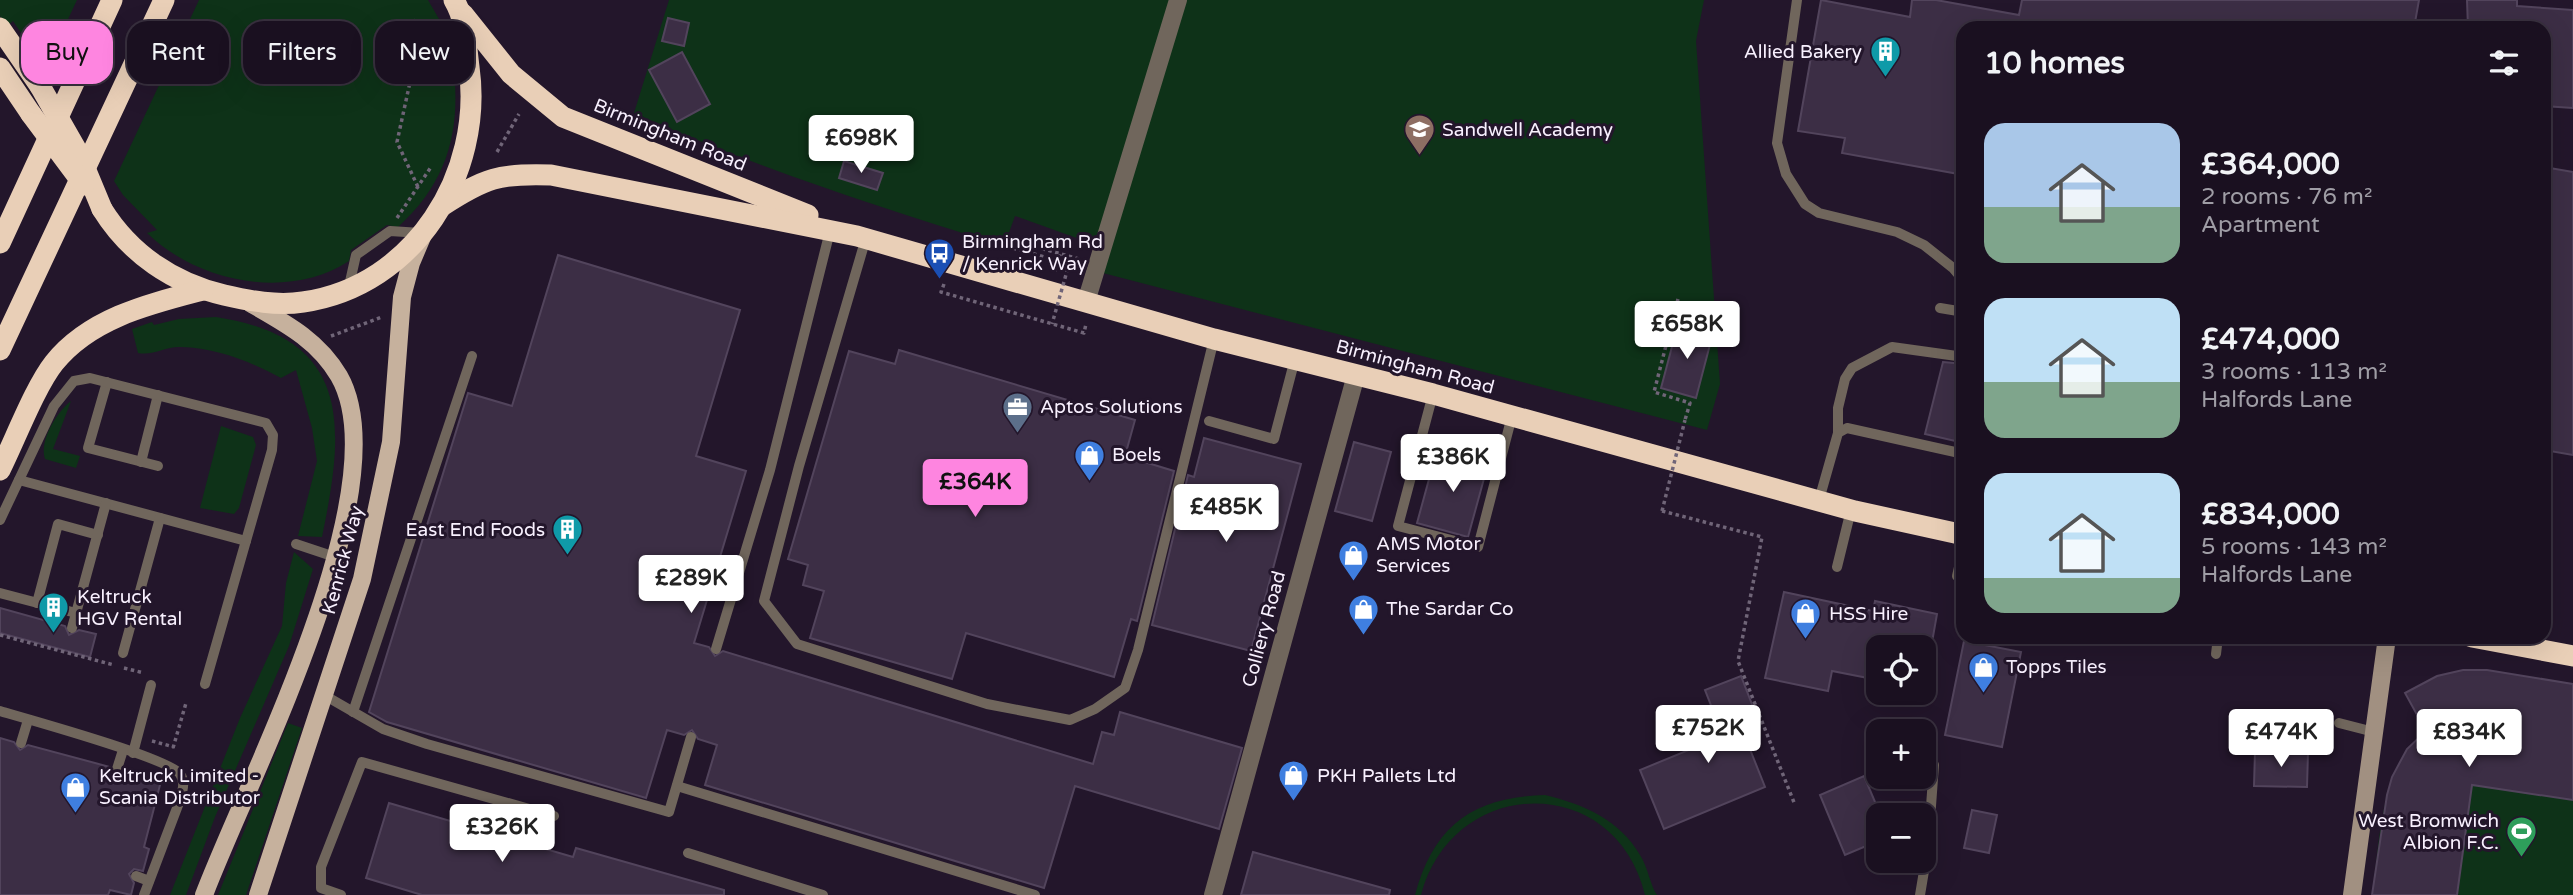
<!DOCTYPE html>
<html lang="en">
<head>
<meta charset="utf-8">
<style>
  :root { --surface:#1a1020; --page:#231929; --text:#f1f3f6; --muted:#9f9da5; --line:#38303e; --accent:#fe85e0 }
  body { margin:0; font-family:"Varela Round",sans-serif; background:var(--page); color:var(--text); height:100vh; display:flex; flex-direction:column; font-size:26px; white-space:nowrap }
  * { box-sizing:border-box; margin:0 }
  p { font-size:23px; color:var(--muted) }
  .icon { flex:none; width:38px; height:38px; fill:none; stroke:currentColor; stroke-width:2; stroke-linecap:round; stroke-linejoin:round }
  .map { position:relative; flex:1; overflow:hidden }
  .side { position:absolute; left:1956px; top:21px; width:595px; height:623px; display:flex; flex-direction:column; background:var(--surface); border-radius:21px; box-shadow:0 7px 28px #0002,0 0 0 2px var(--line) }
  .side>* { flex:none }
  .hud { position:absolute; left:21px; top:21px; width:665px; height:63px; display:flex; gap:14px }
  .tools { position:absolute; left:1866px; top:635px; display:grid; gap:14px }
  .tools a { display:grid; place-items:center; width:70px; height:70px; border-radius:14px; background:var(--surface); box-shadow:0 7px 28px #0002,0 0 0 2px var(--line); font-size:35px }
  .price { position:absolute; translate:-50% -60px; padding:0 16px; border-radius:7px; background:#fff; color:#222; font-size:23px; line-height:46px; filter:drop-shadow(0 2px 4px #0008) }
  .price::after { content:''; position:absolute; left:50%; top:42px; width:21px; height:16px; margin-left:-10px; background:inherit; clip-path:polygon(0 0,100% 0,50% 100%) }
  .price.on { background:var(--accent); color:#111 }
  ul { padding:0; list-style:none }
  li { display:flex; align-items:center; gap:21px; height:175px; padding:0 28px }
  li span { display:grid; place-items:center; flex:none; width:196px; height:140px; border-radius:21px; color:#555 }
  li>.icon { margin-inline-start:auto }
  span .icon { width:84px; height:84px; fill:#fffc; stroke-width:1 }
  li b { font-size:30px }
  h2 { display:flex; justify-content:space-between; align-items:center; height:84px; padding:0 28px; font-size:30px }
  .chip { padding:0 24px; border-radius:21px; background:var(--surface); box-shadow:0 7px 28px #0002,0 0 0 2px var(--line); font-size:24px; line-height:63px }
  .chip.on { background:var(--accent); color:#111 }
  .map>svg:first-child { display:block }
  .green { fill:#0e3218 }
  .building { fill:#3c2e45; stroke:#52445c; stroke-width:2 }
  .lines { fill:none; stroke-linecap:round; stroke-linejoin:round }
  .path { stroke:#706578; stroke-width:3.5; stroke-dasharray:3.5 3.5; stroke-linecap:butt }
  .lane { stroke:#70665c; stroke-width:10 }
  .street { stroke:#70665c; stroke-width:18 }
  .secondary { stroke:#a19081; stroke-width:18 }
  .primary { stroke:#c6b19d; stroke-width:18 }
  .highway { stroke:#e9cfb7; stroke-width:21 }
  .path-bridge { stroke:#706578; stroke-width:3.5; stroke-dasharray:3.5 3.5; stroke-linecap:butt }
  .highway-bridge { stroke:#e9cfb7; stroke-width:21 }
  .labels { text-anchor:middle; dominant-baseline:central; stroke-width:6; stroke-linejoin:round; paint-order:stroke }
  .poi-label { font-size:19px; fill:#f8f0fe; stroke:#23162b; text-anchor:start }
  .street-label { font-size:19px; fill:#f8f0fe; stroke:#23162b }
</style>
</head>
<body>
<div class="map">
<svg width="2573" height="895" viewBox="0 0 2573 895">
  <rect width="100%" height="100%" fill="#23162b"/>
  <g class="green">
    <path d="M 0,0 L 77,0 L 45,68 L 13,21 L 7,26 L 0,16 Z"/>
    <path d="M 199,0 L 428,0 L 439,19 L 415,20 L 404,44 L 433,57 L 452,54 C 462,123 452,178 398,227 L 387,225 L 351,250 L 349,261 C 288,301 197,282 147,233 L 157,230 L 123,195 L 114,181 Z"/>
    <path d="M 669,0 L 1172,0 L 1099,246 L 1015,216 L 1007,238 L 998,244 C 875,206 752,166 634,113 Z"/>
    <path d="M 1185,0 L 1704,0 L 1696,41 L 1720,384 L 1707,430 L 1099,272 Z"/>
    <path d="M 216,317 C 353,338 345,426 322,537 L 298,536 L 317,461 L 312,428 L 296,370 L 281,378 C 249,361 217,348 181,347 C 166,346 154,356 138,353 L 132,329 L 152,322 L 154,325 L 179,319 Z"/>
    <path d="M 71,401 L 53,449 L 80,456 L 76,468 L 45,459 C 39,440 57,412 71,401 Z"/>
    <path d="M 221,426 L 253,437 L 256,445 L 239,508 L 234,514 L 200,508 Z"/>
    <path d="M 294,552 L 313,569 L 289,646 L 215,817 L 186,895 L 170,895 L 240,718 L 282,626 L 286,583 Z"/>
    <path d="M 2463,670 L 2487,670 L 2573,684 L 2573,895 L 2372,895 C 2381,839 2378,769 2427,732 L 2405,693 L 2437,676 Z"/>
    <path d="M 288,723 L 302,728 L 246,895 L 218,895 Z"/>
    <path d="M 1545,795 C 1583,804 1620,820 1640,855 C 1648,867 1650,885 1657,895 L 1645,895 C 1615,771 1453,775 1421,895 L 1415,895 C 1434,825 1473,797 1545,795 Z"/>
  </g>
  <g class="building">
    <path d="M 1821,0 L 1910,17 L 1912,0 L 1936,0 L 2019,15 L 2022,0 L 2419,0 L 2414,28 L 1964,28 L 1964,175 L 1842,153 L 1845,138 L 1798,131 Z"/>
    <path d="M 2467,0 L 2517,0 L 2517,6 L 2573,10 L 2573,108 L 2544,106 L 2544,28 L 2468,28 Z"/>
    <path d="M 668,18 L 689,23 L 684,46 L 662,41 Z"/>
    <path d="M 415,20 L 440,31 L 430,55 L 404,44 Z"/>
    <path d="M 682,52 L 710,104 L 677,122 L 649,70 Z"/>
    <path d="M 844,161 L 883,173 L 877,190 L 839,178 Z"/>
    <path d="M 2544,167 L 2573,172 L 2573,455 L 2544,450 Z"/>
    <path d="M 558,255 L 740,310 L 696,456 L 746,471 L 694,643 L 709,647 L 715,656 L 723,651 L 1093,764 L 1102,732 L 1114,735 L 1120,712 L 1242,748 L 1219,829 L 1075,786 L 1044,888 L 705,785 L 717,745 L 698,739 L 692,730 L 684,735 L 667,730 L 646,798 L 387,722 L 369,712 L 468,393 L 512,406 Z"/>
    <path d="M 1678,324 L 1713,333 L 1696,398 L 1661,388 Z"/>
    <path d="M 899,350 L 1135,420 L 1125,456 L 1174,471 L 1137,621 L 1131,619 L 1114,677 L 966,633 L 952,679 L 810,638 L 824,591 L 803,585 L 808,565 L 788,559 L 849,351 L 895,364 Z"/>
    <path d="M 1943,362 L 1964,364 L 1964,443 L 1925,434 Z"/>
    <path d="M 1204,438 L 1301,464 L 1251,651 L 1152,625 L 1188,475 L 1194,477 Z"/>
    <path d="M 1354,442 L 1391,452 L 1372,521 L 1335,511 Z"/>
    <path d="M 1437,450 L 1488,464 L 1468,537 L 1417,523 Z"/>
    <path d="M 1784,592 L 1873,611 L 1875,601 L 1937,614 L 1931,648 L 1878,648 L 1878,680 L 1832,671 L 1828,691 L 1765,678 Z"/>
    <path d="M 0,608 L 65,626 L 69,635 L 79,630 L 96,634 L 90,657 L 0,633 Z"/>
    <path d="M 1964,641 L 2021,652 L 2002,747 L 1945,735 Z"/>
    <path d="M 2463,670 L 2487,670 L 2573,684 L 2573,800 L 2472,785 L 2457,895 L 2372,895 L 2387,795 L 2392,777 L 2407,749 L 2426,731 L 2405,693 L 2437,676 Z"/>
    <path d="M 1741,676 L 1753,707 L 1736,714 L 1765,787 L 1664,829 L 1640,770 L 1723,736 L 1705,690 Z"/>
    <path d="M 0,738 L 14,742 L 20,750 L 28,745 L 110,767 L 115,776 L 124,771 L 161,781 L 144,847 L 149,849 L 143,871 L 134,869 L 129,874 L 134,883 L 131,895 L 110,890 L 108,895 L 0,895 Z"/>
    <path d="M 2255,751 L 2308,752 L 2307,787 L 2254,786 Z"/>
    <path d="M 1864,776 L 1878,809 L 1878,841 L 1845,855 L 1820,795 Z"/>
    <path d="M 389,803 L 573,857 L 576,848 L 724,890 L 724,895 L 422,895 L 366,878 Z"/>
    <path d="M 1972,810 L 1997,815 L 1989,853 L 1964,848 Z"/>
    <path d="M 1253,852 L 1390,890 L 1389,895 L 1241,895 Z"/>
  </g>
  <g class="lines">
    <g class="path">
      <path d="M 417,50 L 397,142 L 418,187"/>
      <path d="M 497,152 L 519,114"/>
      <path d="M 397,218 L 431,167"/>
      <path d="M 1013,248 L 1015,241 L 1079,259"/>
      <path d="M 1055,271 L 1060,254"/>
      <path d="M 944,284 L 941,292 L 1084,333 L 1086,324"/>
      <path d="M 1678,299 L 1654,392 L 1690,403 L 1685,420"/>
      <path d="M 331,336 L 382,317"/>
      <path d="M 1662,511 L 1762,537 L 1738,661 L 1795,805"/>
      <path d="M 0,635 L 114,665"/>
      <path d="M 124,668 L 144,673"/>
      <path d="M 152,741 L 174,747"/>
      <path d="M 173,748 L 186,703"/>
    </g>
    <g class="lane">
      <path d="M 1797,0 L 1777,143 L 1786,174 L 1805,204 L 1819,213 L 1897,232 L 1924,245 L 1953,268 L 1964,281"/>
      <path d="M 866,238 L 799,466 L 764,601 L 797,644 L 987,704 L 1070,720 L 1095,709 L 1125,688 L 1138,650 L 1214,339"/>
      <path d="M 349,286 L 356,255 L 390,231 L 421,233"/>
      <path d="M 1940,308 L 1964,312"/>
      <path d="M 107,382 L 88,448 L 158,466"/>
      <path d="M 1433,394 L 1398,526 L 1478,547 L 1512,416"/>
      <path d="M 1209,421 L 1274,439 L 1295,359"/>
      <path d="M 1838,433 L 1838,408 L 1845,379 L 1852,368 L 1892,347 L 1964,357"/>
      <path d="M 141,462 L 158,395"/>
      <path d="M 19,480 L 246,541"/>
      <path d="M 1819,500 L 1838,433 L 1847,428 L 1964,454"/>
      <path d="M 0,520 L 54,406 L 74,381 L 90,378 L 266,423 L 273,435 L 272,450 L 205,684"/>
      <path d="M 296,544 L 335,557"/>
      <path d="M 1837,567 L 1851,510"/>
      <path d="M 1957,576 L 1964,545"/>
      <path d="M 0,593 L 76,613"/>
      <path d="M 37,603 L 58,524 L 98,535"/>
      <path d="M 72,628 L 106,503"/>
      <path d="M 716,649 L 770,470 L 830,231"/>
      <path d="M 123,653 L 160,518"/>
      <path d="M 2216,654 L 2218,637"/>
      <path d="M 324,695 L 383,729 L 427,744 L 669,812 L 691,737"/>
      <path d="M 0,711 C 27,719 169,758 180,774 C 186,782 182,792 180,800 L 144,895"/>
      <path d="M 353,712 L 472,356"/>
      <path d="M 2339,723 L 2374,732"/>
      <path d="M 21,743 L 28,720"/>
      <path d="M 133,753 L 151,685"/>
      <path d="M 117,769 L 123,750"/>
      <path d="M 677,786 L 1035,895"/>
      <path d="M 688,853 L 823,895"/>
      <path d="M 136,876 L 149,881"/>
      <path d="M 341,895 L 321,888 L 321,867 L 362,762 L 554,816"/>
      <path d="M 1920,895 L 1928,847 L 1934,765 L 1923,748"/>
    </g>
    <g class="street">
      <path d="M 1086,302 L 1178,0"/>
      <path d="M 1213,895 L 1356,375"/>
    </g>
    <path class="secondary" d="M 2352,895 L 2387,637"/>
    <g class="primary">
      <path d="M 204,895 C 247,781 402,486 339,376 C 318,340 285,323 250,303"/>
      <path d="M 258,895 L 362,579 L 391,442 L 402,297 L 411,263 L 422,237"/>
    </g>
    <g class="highway">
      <path d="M 463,14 L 511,74 L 563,117 L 808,215"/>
      <path d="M 0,28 L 40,86"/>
      <path d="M 0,68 L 31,114"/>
      <path d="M 442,206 C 485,178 499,173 551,175 L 857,236 L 1214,339 L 1433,394 L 1855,511 L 1964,535"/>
      <path d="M 102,209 C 130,254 173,283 224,295 C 250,301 277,306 303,302 C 415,286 484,173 469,67 C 466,44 466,20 454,0"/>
      <path d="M 0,243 L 112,0"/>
      <path d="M 0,350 L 164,0"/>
      <path d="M 0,470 C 15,440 35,387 54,363 C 90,318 149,304 203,290"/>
      <path d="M 2472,637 L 2573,656"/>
    </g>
    <g class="path-bridge">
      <path d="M 1013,248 L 1069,264 L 1052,324"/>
      <path d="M 1662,511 L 1685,420"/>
    </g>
    <g class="highway-bridge">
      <path d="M 40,86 L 80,156 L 102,209"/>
      <path d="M 31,114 L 84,185"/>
    </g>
  </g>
  <defs>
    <symbol id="building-pin" viewBox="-11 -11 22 30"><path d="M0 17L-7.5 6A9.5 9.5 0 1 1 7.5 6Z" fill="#0f9aa8" stroke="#23162b"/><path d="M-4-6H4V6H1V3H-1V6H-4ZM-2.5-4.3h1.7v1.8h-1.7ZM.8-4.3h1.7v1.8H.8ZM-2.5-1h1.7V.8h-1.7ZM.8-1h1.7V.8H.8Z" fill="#fff"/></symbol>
    <symbol id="school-pin" viewBox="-11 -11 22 30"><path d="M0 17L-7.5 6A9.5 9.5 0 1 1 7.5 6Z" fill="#8d6e63" stroke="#23162b"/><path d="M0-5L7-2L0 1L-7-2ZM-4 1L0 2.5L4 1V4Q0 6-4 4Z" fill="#fff"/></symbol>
    <symbol id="bus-pin" viewBox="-11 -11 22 30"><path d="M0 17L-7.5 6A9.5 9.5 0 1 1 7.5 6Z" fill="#1a4fb4" stroke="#23162b"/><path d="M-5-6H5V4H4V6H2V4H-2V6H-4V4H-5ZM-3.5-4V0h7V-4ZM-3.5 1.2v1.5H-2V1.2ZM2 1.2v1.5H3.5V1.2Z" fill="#fff"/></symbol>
    <symbol id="office-pin" viewBox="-11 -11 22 30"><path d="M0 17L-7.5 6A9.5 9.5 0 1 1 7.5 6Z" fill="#5c6f8a" stroke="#23162b"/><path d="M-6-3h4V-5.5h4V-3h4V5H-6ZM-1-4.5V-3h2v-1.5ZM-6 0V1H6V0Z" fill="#fff"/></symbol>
    <symbol id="shop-pin" viewBox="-11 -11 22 30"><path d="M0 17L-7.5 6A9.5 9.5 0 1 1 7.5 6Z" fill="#3f7fe0" stroke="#23162b"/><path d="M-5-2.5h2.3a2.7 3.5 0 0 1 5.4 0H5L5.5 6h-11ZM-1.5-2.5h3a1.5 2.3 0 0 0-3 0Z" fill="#fff"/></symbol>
    <symbol id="stadium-pin" viewBox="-11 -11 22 30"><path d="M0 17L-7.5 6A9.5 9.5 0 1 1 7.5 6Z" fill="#2e9e5b" stroke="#23162b"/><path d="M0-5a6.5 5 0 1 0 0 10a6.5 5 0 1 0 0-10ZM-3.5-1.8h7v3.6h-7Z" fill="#fff"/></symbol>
  </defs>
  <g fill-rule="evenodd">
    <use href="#building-pin" x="1868" y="34" width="35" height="47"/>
    <use href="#school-pin" x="1402" y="112" width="35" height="47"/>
    <use href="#bus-pin" x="922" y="236" width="35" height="47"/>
    <use href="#office-pin" x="1000" y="390" width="35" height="47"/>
    <use href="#shop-pin" x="1072" y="438" width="35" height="47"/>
    <use href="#building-pin" x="550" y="512" width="35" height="47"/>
    <use href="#shop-pin" x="1336" y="538" width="35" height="47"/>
    <use href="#building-pin" x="36" y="590" width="35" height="47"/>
    <use href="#shop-pin" x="1346" y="592" width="35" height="47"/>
    <use href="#shop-pin" x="1788" y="596" width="35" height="47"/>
    <use href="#shop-pin" x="1966" y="650" width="35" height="47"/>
    <use href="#shop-pin" x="1276" y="758" width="35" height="47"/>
    <use href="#shop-pin" x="58" y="770" width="35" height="47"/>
    <use href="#stadium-pin" x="2504" y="814" width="35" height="47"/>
  </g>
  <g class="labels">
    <g class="poi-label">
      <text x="1862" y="52" text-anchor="end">Allied Bakery</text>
      <text x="1442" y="130">Sandwell Academy</text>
      <text x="962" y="242">Birmingham Rd<tspan x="962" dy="22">/ Kenrick Way</tspan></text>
      <text x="1040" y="407">Aptos Solutions</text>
      <text x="1112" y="455">Boels</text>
      <text x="545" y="530" text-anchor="end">East End Foods</text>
      <text x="1376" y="544">AMS Motor<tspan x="1376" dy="22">Services</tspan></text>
      <text x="77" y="597">Keltruck<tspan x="77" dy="22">HGV Rental</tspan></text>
      <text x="1386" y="609">The Sardar Co</text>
      <text x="1829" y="614">HSS Hire</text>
      <text x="2006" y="667">Topps Tiles</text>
      <text x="99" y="776">Keltruck Limited -<tspan x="99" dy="22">Scania Distributor</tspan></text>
      <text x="1317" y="776">PKH Pallets Ltd</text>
      <text x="2499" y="821" text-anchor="end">West Bromwich<tspan x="2499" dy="22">Albion F.C.</tspan></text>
    </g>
    <g class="street-label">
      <text transform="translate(670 135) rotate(22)">Birmingham Road</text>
      <text transform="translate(1415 367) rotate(15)">Birmingham Road</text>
      <text transform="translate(343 560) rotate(-75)">Kenrick Way</text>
      <text transform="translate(1264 629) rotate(-75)">Colliery Road</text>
    </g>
  </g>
</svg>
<div class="tools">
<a><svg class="icon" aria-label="locate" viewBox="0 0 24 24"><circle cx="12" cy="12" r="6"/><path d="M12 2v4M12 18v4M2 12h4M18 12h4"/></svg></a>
<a>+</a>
<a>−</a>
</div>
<b class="price" style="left:861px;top:175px">£698K</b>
<b class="price" style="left:1687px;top:361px">£658K</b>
<b class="price" style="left:1453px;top:494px">£386K</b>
<b class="price on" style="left:975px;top:519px">£364K</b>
<b class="price" style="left:1226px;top:544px">£485K</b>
<b class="price" style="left:691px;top:615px">£289K</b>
<b class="price" style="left:1708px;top:765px">£752K</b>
<b class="price" style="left:2281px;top:769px">£474K</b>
<b class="price" style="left:2469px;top:769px">£834K</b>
<b class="price" style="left:502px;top:864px">£326K</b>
<div class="hud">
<a class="chip on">Buy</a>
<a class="chip">Rent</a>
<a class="chip">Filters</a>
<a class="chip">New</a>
</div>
<section class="side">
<h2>10 homes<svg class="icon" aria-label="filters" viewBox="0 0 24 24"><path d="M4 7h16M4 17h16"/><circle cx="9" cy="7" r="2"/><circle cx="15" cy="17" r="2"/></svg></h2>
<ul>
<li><span style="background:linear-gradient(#a9c7e8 60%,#7fa58c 0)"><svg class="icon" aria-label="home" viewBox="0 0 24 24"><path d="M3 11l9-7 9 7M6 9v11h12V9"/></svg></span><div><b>£364,000</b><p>2 rooms · 76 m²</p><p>Apartment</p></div></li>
<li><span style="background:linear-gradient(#bfe0f5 60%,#7fa58c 0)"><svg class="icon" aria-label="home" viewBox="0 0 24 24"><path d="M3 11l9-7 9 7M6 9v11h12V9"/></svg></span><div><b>£474,000</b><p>3 rooms · 113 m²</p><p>Halfords Lane</p></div></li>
<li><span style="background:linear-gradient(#bfe0f5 75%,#7fa58c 0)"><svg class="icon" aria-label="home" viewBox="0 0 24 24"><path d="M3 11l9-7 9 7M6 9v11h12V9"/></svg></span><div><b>£834,000</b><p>5 rooms · 143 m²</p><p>Halfords Lane</p></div></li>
</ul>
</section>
</div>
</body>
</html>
